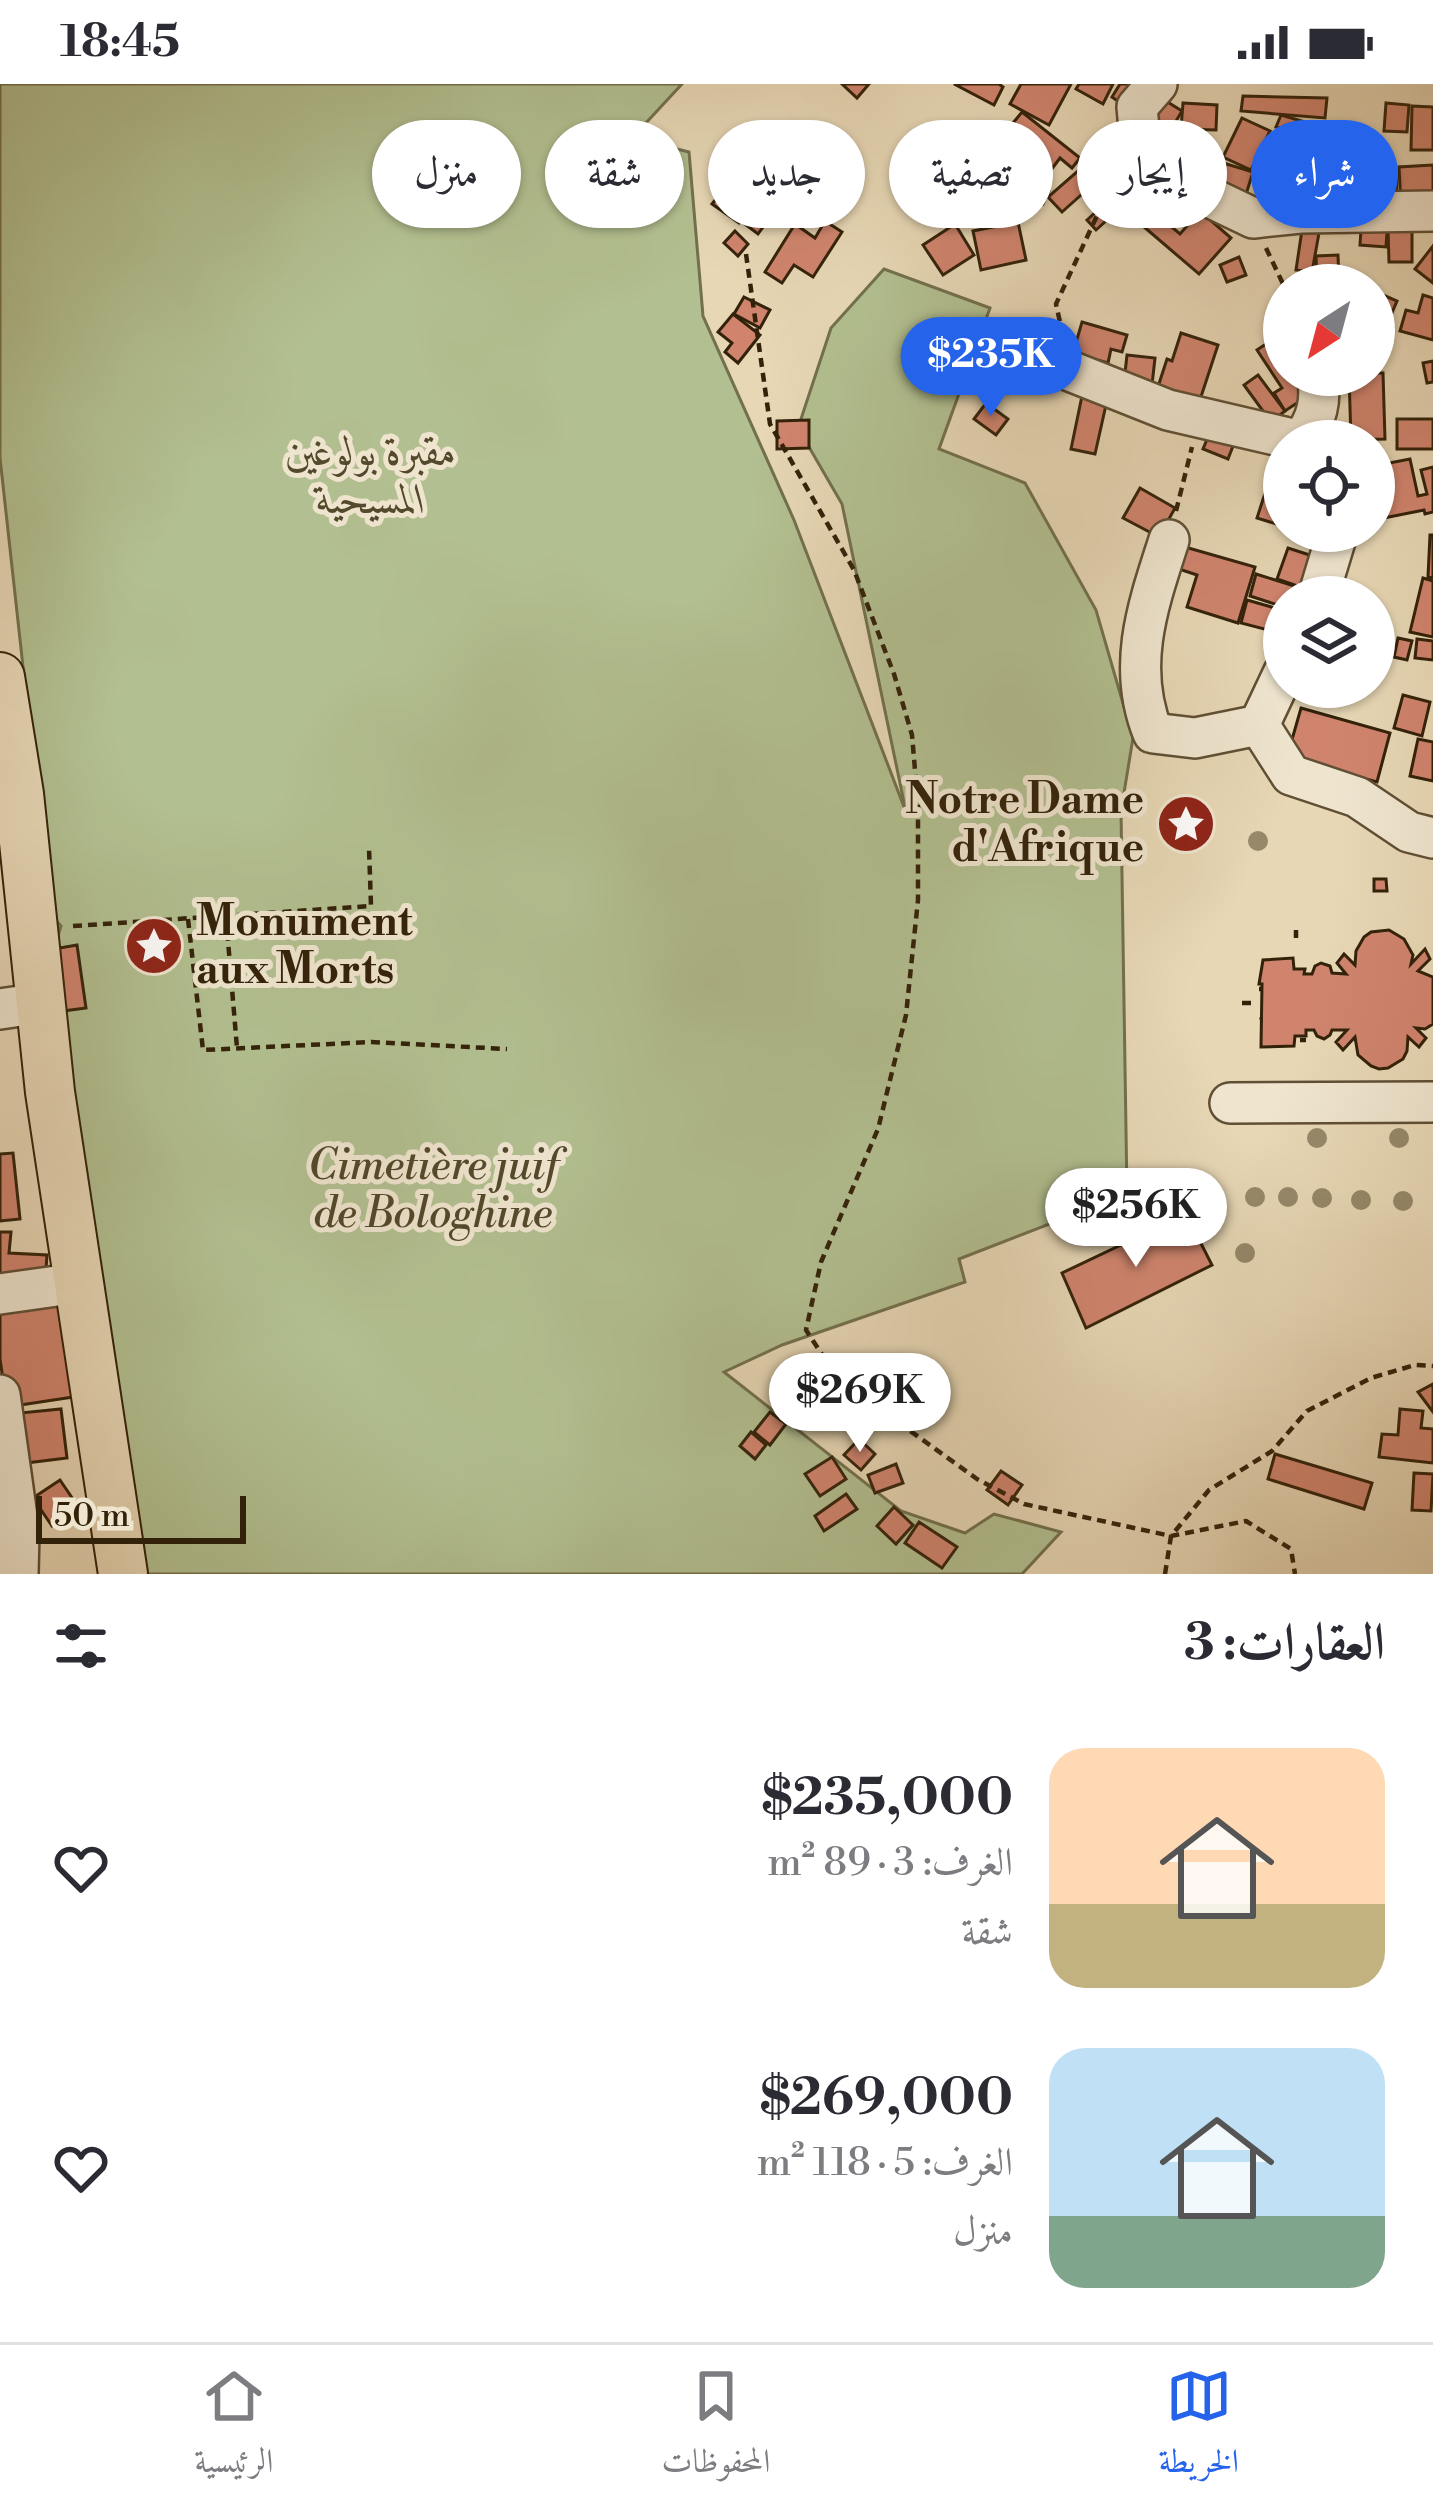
<!DOCTYPE html>
<html lang="ar">
<head>
<meta charset="utf-8">
<style>
  :root { --surface:#fff; --page:#f2f2f3; --text:#2b2b33; --muted:#7c7c81; --line:#e1e1e2; --accent:#2563eb }
  body { margin:0; font-family:"Libre Bodoni",Amiri,serif; background:var(--page); color:var(--text); direction:rtl; height:100vh; display:flex; flex-direction:column; font-size:45px; white-space:nowrap }
  * { box-sizing:border-box; margin:0 }
  p { font-size:39px; color:var(--muted) }
  .icon { flex:none; width:66px; height:66px; fill:none; stroke:currentColor; stroke-width:2; stroke-linecap:round; stroke-linejoin:round }
  .map { position:relative; height:1490px; overflow:hidden; direction:ltr }
  .details { display:flex; flex-direction:column; background:var(--surface); flex:1 }
  .details>* { flex:none }
  .top-card { position:absolute; left:36px; top:36px; width:1362px; height:108px; direction:rtl; display:flex; gap:24px }
  .needle { width:78px; rotate:216deg }
  .buttons { position:absolute; left:1263px; top:180px; display:grid; gap:24px }
  .buttons a { display:grid; place-items:center; width:132px; height:132px; border-radius:50%; background:var(--surface); box-shadow:0 3px 9px #0004; font-size:60px }
  .scale { position:absolute; left:36px; bottom:30px; width:210px; box-sizing:border-box; padding-left:12px; border:6px solid #33220a; border-top:0; font-size:33px; line-height:42px; white-space:nowrap; color:#33220a; -webkit-text-stroke:9px #efe5cf; paint-order:stroke }
  .price { position:absolute; translate:-50% -102px; padding:0 27px; border-radius:42px; background:#fff; color:#222; font-size:39px; line-height:78px; filter:drop-shadow(0 3px 6px #0008) }
  .price::after { content:''; position:absolute; left:50%; top:72px; width:36px; height:27px; margin-left:-18px; background:inherit; clip-path:polygon(0 0,100% 0,50% 100%) }
  .price.selected { background:var(--accent); color:#fff }
  ul { padding:0; list-style:none }
  li { display:flex; align-items:center; gap:36px; height:300px; padding:0 48px }
  li span { display:grid; place-items:center; flex:none; width:336px; height:240px; border-radius:36px; color:#555 }
  li>.icon { margin-inline-start:auto }
  span .icon { width:144px; height:144px; fill:#fffc; stroke-width:1 }
  li b { font-size:51px }
  h2 { display:flex; justify-content:space-between; align-items:center; height:144px; padding:0 48px; font-size:51px }
  .pill { padding:0 42px; border-radius:54px; background:var(--surface); box-shadow:0 3px 9px #0004; font-size:42px; line-height:108px }
  .pill.selected { background:var(--accent); color:#fff }
  .status { display:flex; justify-content:space-between; align-items:center; height:84px; padding:0 60px; background:var(--surface); direction:ltr }
  .status svg { height:33px; fill:currentColor }
  .menu { display:flex; justify-content:space-around; align-items:center; height:168px; border-top:3px solid var(--line); background:var(--surface); font-size:33px; color:var(--muted) }
  .menu a { display:grid; justify-items:center; gap:6px }
  .menu .selected { color:var(--accent) }
  .map>svg:first-child { display:block }
  .green { fill:#b2bf90; stroke:#72704d; stroke-width:3 }
  .building { fill:#d0846e; stroke:#33220a; stroke-width:3 }
  .lines { fill:none; stroke-linecap:round; stroke-linejoin:round }
  .minor-casing { stroke:#604f35; stroke-width:44 }
  .major-casing { stroke:#33220a; stroke-width:52 }
  .path { stroke:#33220a; stroke-width:4.5; stroke-dasharray:9 6; stroke-linecap:butt }
  .minor { stroke:#efe5cf; stroke-width:39 }
  .major { stroke:#e7d7b5; stroke-width:48 }
  .tree { fill:#96896a }
  .labels { text-anchor:middle; dominant-baseline:central; stroke-width:10; stroke-linejoin:round; paint-order:stroke }
  .park-label { font-size:42px; font-style:italic; fill:#53492c; stroke:#efe5cf }
  .poi-label { font-size:42px; font-weight:bold; fill:#33220a; stroke:#efe5cf; text-anchor:end }
</style>
</head>
<body>
<div class="status"><b>18:45</b><svg viewBox="0 0 49 12"><path d="M0 12V9h3v3zM5 12V6h3v6zM10 12V3h3v9zM15 12V0h3v12zM26 1h20v11H26zM47 4h2v5h-2z"/></svg></div>
<div class="map">
<svg width="1433" height="1490" viewBox="0 0 1433 1490">
  <rect width="100%" height="100%" fill="#e7d7b5"/>
  <filter id="stains"><feTurbulence type="fractalNoise" baseFrequency=".00167" numOctaves="4"/><feColorMatrix values="0 0 0 0 .2 0 0 0 0 .09 0 0 0 0 .02 0 0 0 .5 -.17"/></filter>
  <radialGradient id="worn" r=".72"><stop offset=".6" stop-color="#630" stop-opacity="0"/><stop offset="1" stop-color="#630" stop-opacity=".3"/></radialGradient>
  <path class="green" d="M 0,0 L 682,0 L 632,54 L 689,68 L 703,232 L 794,436 L 906,728 L 842,420 L 798,344 L 831,244 L 884,185 L 990,224 L 939,365 L 1025,399 L 1096,526 L 1133,654 L 1121,727 L 1127,1110 L 959,1175 L 965,1198 L 782,1261 L 724,1288 L 901,1427 L 965,1449 L 994,1430 L 1061,1448 L 1022,1490 L 137,1490 L 54,865 L 61,842 L 54,834 L 44,773 L 0,374 Z"/>
  <g class="building">
    <path d="M 842,0 L 869,0 L 857,14 Z"/>
    <path d="M 954,0 L 999,0 L 1003,3 L 994,21 Z"/>
    <path d="M 1021,0 L 1071,0 L 1049,41 L 1010,20 Z"/>
    <path d="M 1079,0 L 1113,0 L 1103,20 L 1076,5 Z"/>
    <path d="M 1120,0 L 1146,0 L 1129,25 L 1112,13 Z"/>
    <path d="M 1158,12 L 1182,27 L 1169,49 L 1144,32 Z"/>
    <path d="M 1243,12 L 1327,14 L 1325,34 L 1241,27 Z"/>
    <path d="M 1183,19 L 1217,21 L 1216,46 L 1181,45 Z"/>
    <path d="M 1386,19 L 1409,21 L 1407,48 L 1384,47 Z"/>
    <path d="M 1412,22 L 1433,23 L 1433,66 L 1411,66 Z"/>
    <path d="M 1022,28 L 1080,74 L 1072,84 L 1060,74 L 1045,94 L 999,56 Z"/>
    <path d="M 1281,31 L 1343,49 L 1319,121 L 1256,99 L 1272,50 L 1295,58 L 1297,50 L 1276,43 Z"/>
    <path d="M 1242,34 L 1270,47 L 1251,86 L 1223,73 Z"/>
    <path d="M 934,43 L 956,51 L 953,60 L 997,75 L 987,104 L 944,89 L 949,77 L 925,69 Z"/>
    <path d="M 1165,47 L 1195,67 L 1178,93 L 1148,73 Z"/>
    <path d="M 1111,58 L 1148,99 L 1096,146 L 1087,136 L 1099,125 L 1093,118 L 1108,104 L 1099,95 L 1062,128 L 1048,113 Z"/>
    <path d="M 1193,74 L 1211,86 L 1198,105 L 1180,93 Z"/>
    <path d="M 1220,78 L 1253,88 L 1243,120 L 1210,109 Z"/>
    <path d="M 1433,81 L 1433,118 L 1401,120 L 1399,83 Z"/>
    <path d="M 1345,89 L 1397,91 L 1396,120 L 1345,118 Z"/>
    <path d="M 1023,95 L 1049,107 L 1043,120 L 1017,109 Z"/>
    <path d="M 1168,99 L 1195,126 L 1181,140 L 1154,113 Z"/>
    <path d="M 720,110 L 747,128 L 739,139 L 712,120 Z"/>
    <path d="M 753,123 L 769,135 L 758,150 L 742,138 Z"/>
    <path d="M 1200,127 L 1231,154 L 1199,190 L 1143,142 L 1155,129 L 1180,150 Z"/>
    <path d="M 825,137 L 842,148 L 813,193 L 794,181 L 782,199 L 765,188 L 795,140 L 815,154 Z"/>
    <path d="M 1018,138 L 1026,176 L 981,186 L 973,147 Z"/>
    <path d="M 955,140 L 974,171 L 943,191 L 923,161 Z"/>
    <path d="M 1361,145 L 1387,147 L 1386,163 L 1360,161 Z"/>
    <path d="M 1388,145 L 1412,145 L 1412,178 L 1389,178 Z"/>
    <path d="M 1302,146 L 1319,149 L 1312,188 L 1296,186 Z"/>
    <path d="M 735,147 L 748,160 L 738,172 L 724,159 Z"/>
    <path d="M 1433,162 L 1433,199 L 1415,185 Z"/>
    <path d="M 1338,171 L 1339,197 L 1317,198 L 1316,172 Z"/>
    <path d="M 1239,173 L 1246,191 L 1227,198 L 1220,181 Z"/>
    <path d="M 1374,207 L 1397,217 L 1391,231 L 1374,224 Z"/>
    <path d="M 1423,211 L 1433,214 L 1433,256 L 1400,247 L 1406,226 L 1418,229 Z"/>
    <path d="M 744,213 L 770,226 L 760,244 L 734,230 Z"/>
    <path d="M 733,230 L 760,251 L 738,279 L 725,268 L 732,259 L 718,248 Z"/>
    <path d="M 1082,238 L 1127,251 L 1122,268 L 1111,265 L 1108,279 L 1073,269 Z"/>
    <path d="M 1181,249 L 1218,261 L 1197,325 L 1155,312 L 1167,275 L 1172,277 Z"/>
    <path d="M 1281,250 L 1284,255 L 1284,291 L 1308,291 L 1318,305 L 1285,327 L 1274,309 L 1282,304 L 1257,266 Z"/>
    <path d="M 1127,271 L 1155,274 L 1152,301 L 1124,298 Z"/>
    <path d="M 1433,277 L 1433,298 L 1427,299 L 1423,279 Z"/>
    <path d="M 1374,289 L 1383,289 L 1385,355 L 1351,356 L 1349,291 Z"/>
    <path d="M 1258,291 L 1285,327 L 1271,338 L 1244,301 Z"/>
    <path d="M 1083,307 L 1108,312 L 1095,370 L 1071,365 Z"/>
    <path d="M 986,319 L 1008,335 L 996,351 L 974,335 Z"/>
    <rect x="1397" y="335" width="36" height="30"/>
    <path d="M 809,336 L 809,364 L 777,365 L 777,337 Z"/>
    <path d="M 1214,339 L 1238,349 L 1228,375 L 1203,365 Z"/>
    <path d="M 1284,359 L 1284,388 L 1270,377 Z"/>
    <path d="M 1410,375 L 1418,412 L 1427,410 L 1421,386 L 1433,383 L 1433,428 L 1425,430 L 1424,426 L 1384,434 L 1374,382 Z"/>
    <path d="M 1267,403 L 1284,409 L 1283,442 L 1257,434 Z"/>
    <path d="M 1140,404 L 1175,424 L 1159,453 L 1123,434 Z"/>
    <path d="M 1430,451 L 1433,451 L 1433,494 L 1428,493 Z"/>
    <path d="M 1185,463 L 1255,483 L 1238,539 L 1187,523 L 1197,491 L 1179,485 Z"/>
    <path d="M 1288,464 L 1319,474 L 1309,506 L 1277,495 Z"/>
    <path d="M 1256,490 L 1307,506 L 1305,513 L 1284,513 L 1284,523 L 1250,512 Z"/>
    <path d="M 1423,494 L 1433,497 L 1433,553 L 1410,548 Z"/>
    <path d="M 1247,516 L 1282,526 L 1276,548 L 1241,539 Z"/>
    <path d="M 1398,554 L 1412,557 L 1407,576 L 1394,573 Z"/>
    <path d="M 1417,555 L 1433,557 L 1433,576 L 1415,574 Z"/>
    <path d="M 1403,611 L 1430,618 L 1422,652 L 1394,644 Z"/>
    <path d="M 1301,624 L 1390,649 L 1377,698 L 1287,673 Z"/>
    <path d="M 1418,655 L 1433,658 L 1433,697 L 1410,692 Z"/>
    <path d="M 1374,795 L 1386,795 L 1387,807 L 1374,807 Z"/>
    <path d="M 1389,846 L 1404,855 L 1413,871 L 1411,880 L 1425,865 L 1430,875 L 1418,887 L 1433,893 L 1433,940 L 1425,945 L 1416,944 L 1426,954 L 1419,963 L 1408,953 L 1407,967 L 1403,975 L 1388,984 L 1379,985 L 1371,982 L 1358,971 L 1355,953 L 1343,966 L 1336,958 L 1347,946 L 1332,946 L 1330,951 L 1324,955 L 1317,952 L 1314,946 L 1306,946 L 1306,952 L 1295,952 L 1294,962 L 1261,963 L 1262,900 L 1259,900 L 1263,876 L 1293,874 L 1294,885 L 1305,885 L 1304,890 L 1312,890 L 1315,882 L 1321,879 L 1330,882 L 1332,889 L 1346,890 L 1337,879 L 1344,870 L 1355,881 L 1356,867 L 1364,853 L 1371,848 Z"/>
    <path d="M 77,861 L 86,924 L 63,927 L 54,865 Z"/>
    <path d="M 13,1069 L 20,1135 L 0,1137 L 0,1070 Z"/>
    <path d="M 1186,1130 L 1212,1181 L 1086,1244 L 1062,1189 Z"/>
    <path d="M 0,1148 L 11,1148 L 9,1169 L 47,1171 L 45,1199 L 0,1196 Z"/>
    <path d="M 64,1210 L 80,1312 L 7,1323 L 0,1275 L 0,1220 Z"/>
    <path d="M 1433,1300 L 1433,1328 L 1418,1308 Z"/>
    <path d="M 61,1325 L 67,1374 L 26,1379 L 20,1329 Z"/>
    <path d="M 1400,1325 L 1423,1327 L 1421,1344 L 1433,1345 L 1433,1379 L 1379,1373 L 1382,1350 L 1398,1351 Z"/>
    <path d="M 770,1328 L 786,1340 L 770,1361 L 754,1348 Z"/>
    <path d="M 751,1348 L 766,1361 L 755,1375 L 740,1362 Z"/>
    <path d="M 859,1355 L 875,1370 L 861,1386 L 844,1371 Z"/>
    <path d="M 1275,1370 L 1372,1399 L 1364,1425 L 1268,1395 Z"/>
    <path d="M 832,1373 L 846,1395 L 820,1412 L 805,1390 Z"/>
    <path d="M 896,1380 L 903,1399 L 875,1409 L 868,1391 Z"/>
    <path d="M 1001,1387 L 1022,1401 L 1008,1421 L 987,1406 Z"/>
    <path d="M 1414,1389 L 1433,1390 L 1431,1427 L 1412,1426 Z"/>
    <path d="M 60,1396 L 79,1424 L 52,1442 L 33,1414 Z"/>
    <path d="M 846,1410 L 857,1425 L 824,1447 L 815,1432 Z"/>
    <path d="M 894,1423 L 913,1441 L 896,1460 L 877,1442 Z"/>
    <path d="M 919,1438 L 957,1463 L 942,1484 L 905,1459 Z"/>
  </g>
  <g class="lines">
    <defs>
      <g id="minor">
        <path d="M 1157,0 L 1137,23 L 1141,67 L 1147,76 L 1178,98 L 1253,134 L 1300,129 L 1433,127"/>
        <path d="M 1070,287 L 1168,326 L 1301,357"/>
        <path d="M 1301,357 C 1317,336 1322,316 1317,291"/>
        <path d="M 1169,456 C 1148,521 1126,582 1153,649 L 1195,654 L 1259,641 L 1291,691 L 1357,713 L 1409,748 L 1433,754"/>
        <path d="M 1318,513 L 1338,447"/>
        <path d="M 1259,641 L 1284,588"/>
        <path d="M 0,925 L 41,919"/>
        <path d="M 1230,1019 L 1433,1018"/>
        <path d="M 0,1210 L 78,1199"/>
        <path d="M 0,1311 L 19,1447 L 18,1490"/>
      </g>
      <path id="major" d="M 0,593 L 19,710 L 50,1008 L 123,1490"/>
    </defs>
    <use href="#minor" class="minor-casing"/>
    <use href="#major" class="major-casing"/>
    <g class="path">
      <path d="M 1266,164 L 1284,202"/>
      <path d="M 746,170 L 770,340 L 854,486 L 894,590 L 912,651 L 918,721 L 918,816 L 906,931 L 878,1045 L 821,1178 L 806,1246 L 832,1286 L 866,1315 L 977,1395 L 1024,1420 L 1171,1452 L 1246,1437 L 1291,1465 L 1295,1490"/>
      <path d="M 1063,252 L 1056,220 L 1101,123 L 1125,98"/>
      <path d="M 1176,427 L 1192,363"/>
      <path d="M 226,833 L 237,964"/>
      <path d="M 188,835 L 203,966 L 371,958 L 507,965"/>
      <path d="M 73,842 L 371,822 L 369,764"/>
      <path d="M 1296,854 L 1296,846"/>
      <path d="M 1259,905 L 1262,905"/>
      <path d="M 1242,919 L 1252,919"/>
      <path d="M 1260,936 L 1262,935"/>
      <path d="M 1300,956 L 1306,956"/>
      <path d="M 1165,1490 L 1171,1452 L 1209,1406 L 1272,1367 L 1307,1327 L 1371,1294 L 1415,1281 L 1433,1282"/>
    </g>
    <use href="#minor" class="minor"/>
    <use href="#major" class="major"/>
  </g>
  <g class="tree">
    <circle cx="1258" cy="757" r="10"/>
    <circle cx="1317" cy="1054" r="10"/>
    <circle cx="1399" cy="1054" r="10"/>
    <circle cx="1203" cy="1113" r="10"/>
    <circle cx="1255" cy="1113" r="10"/>
    <circle cx="1288" cy="1113" r="10"/>
    <circle cx="1322" cy="1114" r="10"/>
    <circle cx="1361" cy="1116" r="10"/>
    <circle cx="1403" cy="1117" r="10"/>
    <circle cx="1245" cy="1169" r="10"/>
  </g>
  <defs>
    <symbol id="sight-disc" viewBox="-11 -11 22 22"><circle r="9.5" fill="#8f2418" stroke="#efe5cf"/><path d="M0-6L1.8-2.2L6-1.7L2.9 1.2L3.7 5.4L0 3.3L-3.7 5.4L-2.9 1.2L-6-1.7L-1.8-2.2Z" fill="#fff"/></symbol>
  </defs>
  <g fill-rule="evenodd">
    <use href="#sight-disc" x="1153" y="707" width="66" height="66"/>
    <use href="#sight-disc" x="121" y="829" width="66" height="66"/>
  </g>
  <g class="labels">
    <g class="park-label">
      <text x="371" y="368">مقبرة بولوغين<tspan x="371" dy="48">المسيحية</tspan></text>
      <text x="433" y="1082">Cimetière juif<tspan x="433" dy="48">de Bologhine</tspan></text>
    </g>
    <g class="poi-label">
      <text x="1144" y="716">Notre Dame<tspan x="1144" dy="48">d'Afrique</tspan></text>
      <text x="196" y="838" text-anchor="start">Monument<tspan x="196" dy="48">aux Morts</tspan></text>
    </g>
  </g>
  <rect width="100%" height="100%" filter="url(#stains)"/>
  <rect width="100%" height="100%" fill="url(#worn)"/>
</svg>
<div class="buttons">
<a><svg class="needle" viewBox="-14 -14 28 28"><path d="M0-13l5 13h-10z" fill="#e53935"/><path d="M0 13l5-13h-10z" fill="#7c7c81"/></svg></a>
<a><svg class="icon" aria-label="locate" viewBox="0 0 24 24"><circle cx="12" cy="12" r="6"/><path d="M12 2v4M12 18v4M2 12h4M18 12h4"/></svg></a>
<a><svg class="icon" aria-label="layers" viewBox="0 0 24 24"><path d="M12 4l9 5-9 5-9-5zM3 14l9 5 9-5"/></svg></a>
</div>
<div class="scale">50 m</div>
<b class="price selected" style="left:991px;top:335px">$235K</b>
<b class="price" style="left:1136px;top:1186px">$256K</b>
<b class="price" style="left:860px;top:1371px">$269K</b>
<div class="top-card">
<a class="pill selected">شراء</a>
<a class="pill">إيجار</a>
<a class="pill">تصفية</a>
<a class="pill">جديد</a>
<a class="pill">شقة</a>
<a class="pill">منزل</a>
</div>
</div>
<section class="details">
<h2>العقارات: 3<svg class="icon" aria-label="filters" viewBox="0 0 24 24"><path d="M4 7h16M4 17h16"/><circle cx="9" cy="7" r="2"/><circle cx="15" cy="17" r="2"/></svg></h2>
<ul>
<li><span style="background:linear-gradient(#ffd9b3 65%,#c2b280 0)"><svg class="icon" aria-label="home" viewBox="0 0 24 24"><path d="M3 11l9-7 9 7M6 9v11h12V9"/></svg></span><div><b>$235,000</b><p>الغرف: 3 · 89 m²</p><p>شقة</p></div><svg class="icon" aria-label="heart" viewBox="0 0 24 24"><path d="M12 20l-8-8c-3-5 5-10 8-4 3-6 11-1 8 4z"/></svg></li>
<li><span style="background:linear-gradient(#bfe0f5 70%,#7fa58c 0)"><svg class="icon" aria-label="home" viewBox="0 0 24 24"><path d="M3 11l9-7 9 7M6 9v11h12V9"/></svg></span><div><b>$269,000</b><p>الغرف: 5 · 118 m²</p><p>منزل</p></div><svg class="icon" aria-label="heart" viewBox="0 0 24 24"><path d="M12 20l-8-8c-3-5 5-10 8-4 3-6 11-1 8 4z"/></svg></li>
</ul>
</section>
<nav class="menu">
<a class="selected"><svg class="icon" aria-label="map" viewBox="0 0 24 24"><path d="M3 6l6-2 6 2 6-2v14l-6 2-6-2-6 2zM9 4v14M15 6v14"/></svg>الخريطة</a>
<a><svg class="icon" aria-label="saved" viewBox="0 0 24 24"><path d="M7 4h10v16l-5-4-5 4z"/></svg>المحفوظات</a>
<a><svg class="icon" aria-label="home" viewBox="0 0 24 24"><path d="M3 11l9-7 9 7M6 9v11h12V9"/></svg>الرئيسية</a>
</nav>
</body>
</html>
